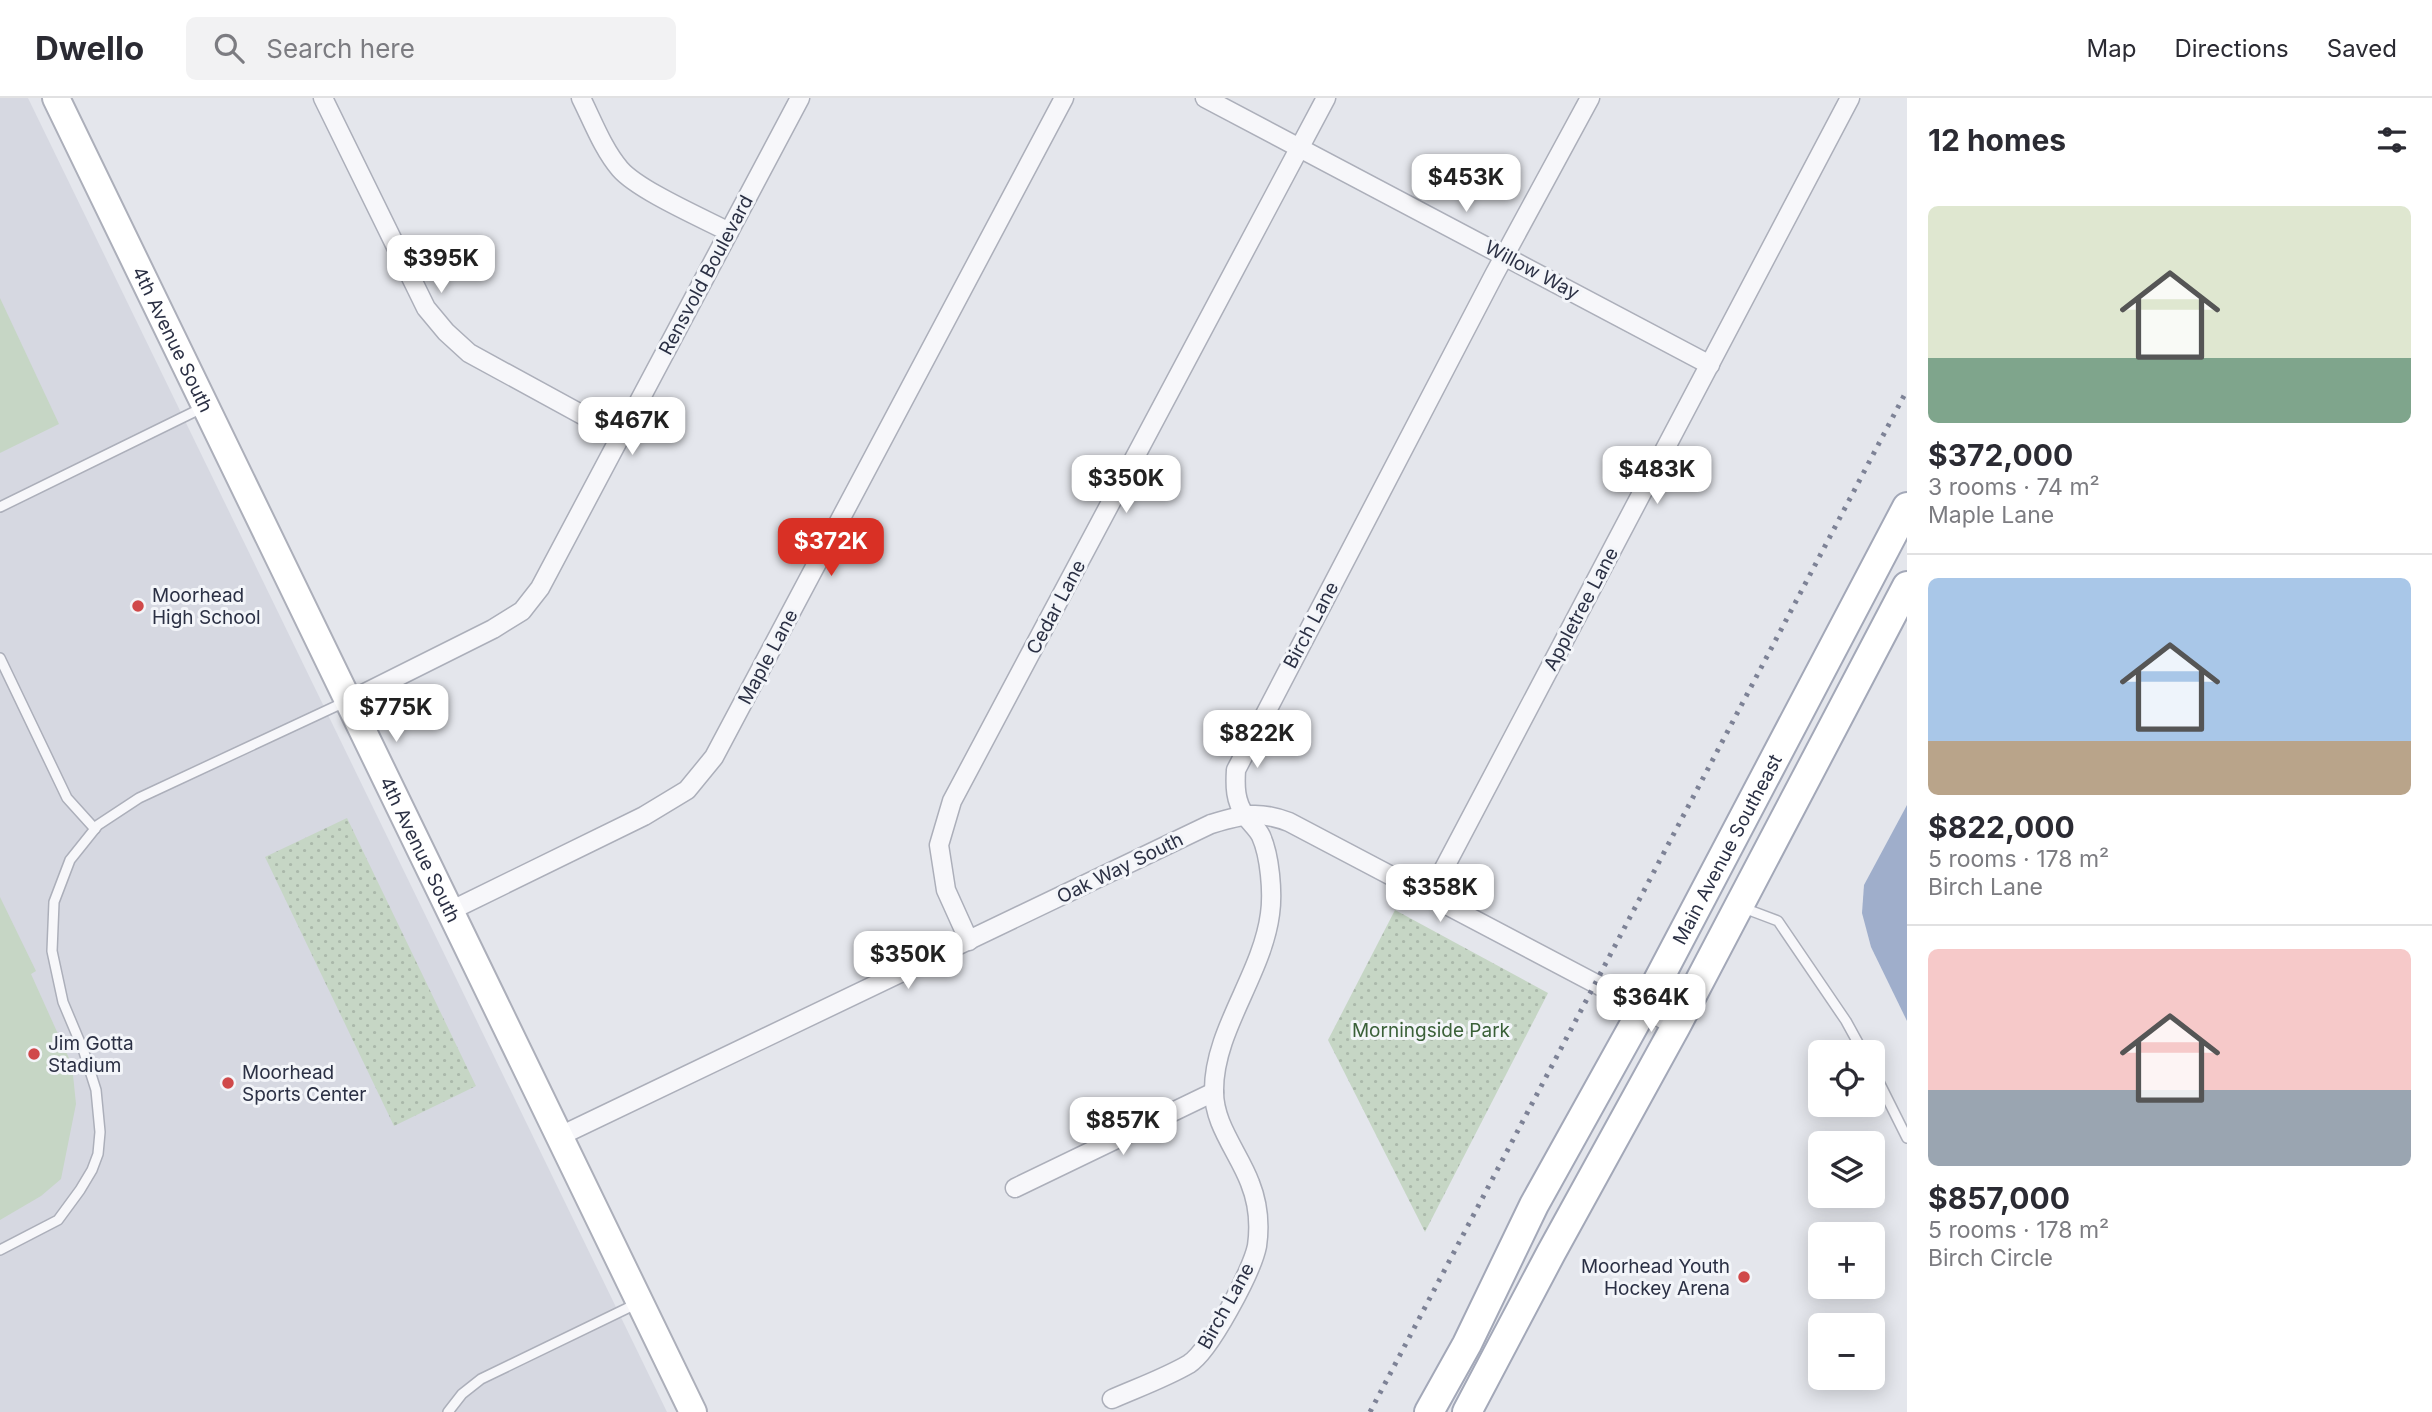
<!DOCTYPE html>
<html lang="en">
<head>
<meta charset="utf-8">
<style>
  :root { --surface:#fff; --page:#f2f2f3; --text:#2b2b33; --muted:#7c7c81; --line:#e1e1e2; --accent:#d93025 }
  body { margin:0; font-family:Inter,sans-serif; background:var(--page); color:var(--text); height:100vh; display:flex; flex-direction:column; font-size:26px; white-space:nowrap }
  * { box-sizing:border-box; margin:0 }
  p { font-size:23px; color:var(--muted) }
  .icon { flex:none; width:38px; height:38px; fill:none; stroke:currentColor; stroke-width:2; stroke-linecap:round; stroke-linejoin:round }
  .map { position:relative; flex:1; overflow:hidden }
  .details { display:flex; flex-direction:column; background:var(--surface); width:525px }
  .details>* { flex:none }
  .buttons { position:absolute; left:1808px; top:942px; display:grid; gap:14px }
  .buttons a { display:grid; place-items:center; width:77px; height:77px; border-radius:10px; background:var(--surface); box-shadow:0 4px 18px #0003; font-size:35px }
  .price { position:absolute; translate:-50% -60px; padding:0 16px; border-radius:14px; background:#fff; color:#222; font-size:23px; line-height:46px; filter:drop-shadow(0 2px 4px #0008) }
  .price::after { content:''; position:absolute; left:50%; top:42px; width:21px; height:16px; margin-left:-10px; background:inherit; clip-path:polygon(0 0,100% 0,50% 100%) }
  .price.active { background:var(--accent); color:#fff }
  ul { padding:0; list-style:none }
  li { display:grid; align-content:center; gap:14px; height:371px; padding:0 21px }
  li+li { border-top:2px solid var(--line) }
  li span { display:grid; place-items:center; height:217px; border-radius:10px; color:#555 }
  li>.icon { margin-inline-start:auto }
  span .icon { width:126px; height:126px; fill:#fffc; stroke-width:1 }
  li b { font-size:30px }
  h2 { display:flex; justify-content:space-between; align-items:center; height:84px; padding:0 21px; font-size:30px }
  header { display:flex; align-items:center; gap:42px; box-sizing:border-box; height:98px; padding:0 35px; background:var(--surface); border-bottom:2px solid var(--line) }
  header strong { font-size:33px }
  nav { display:flex; gap:38px; margin-inline-start:auto; font-size:24px }
  .search { width:490px; height:63px; background:var(--page); display:flex; align-items:center; gap:18px; box-sizing:border-box; padding:0 24px; border-radius:10px; color:var(--muted); font-size:26px }
  main { display:flex; flex:1; min-height:0 }
  .map>svg:first-child { display:block }
  .built { fill:#d6d8e1 }
  .grass { fill:#c6d6c5 }
  .park { fill:url(#park-dots) }
  .water { fill:#9faecb }
  .lines { fill:none; stroke-linecap:round; stroke-linejoin:round }
  .lane-casing { stroke:#acafba; stroke-width:12 }
  .street-casing { stroke:#acafba; stroke-width:21 }
  .secondary-casing { stroke:#acafba; stroke-width:30 }
  .primary-casing { stroke:#a3a8b8; stroke-width:32 }
  .lane { stroke:#f7f7fa; stroke-width:9 }
  .street { stroke:#f7f7fa; stroke-width:18 }
  .secondary { stroke:#fff; stroke-width:26 }
  .primary { stroke:#fff; stroke-width:28 }
  .rail { stroke:#7d8296; stroke-width:5; stroke-dasharray:3.5 7; stroke-linecap:butt }
  .poi-dot { fill:#d0494a; stroke:#f3f5f9; stroke-width:2.5 }
  .labels { text-anchor:middle; dominant-baseline:central; stroke-width:6; stroke-linejoin:round; paint-order:stroke }
  .street-label { font-size:19px; fill:#2b3044; stroke:#f3f5f9 }
  .poi-label { font-size:19px; fill:#2b3044; stroke:#f3f5f9; text-anchor:start }
  .park-label { font-size:19px; fill:#3a6038; stroke:#f3f5f9 }
</style>
</head>
<body>
<header>
<strong>Dwello</strong>
<div class="search"><svg class="icon" aria-label="search" viewBox="0 0 24 24"><circle cx="10" cy="10" r="6"/><path d="M15 15l6 6"/></svg>Search here</div>
<nav><a>Map</a><a>Directions</a><a>Saved</a></nav>
</header>
<main>
<div class="map">
<svg width="1907" height="1314" viewBox="0 0 1907 1314">
  <defs>
    <pattern id="park-dots" width="8" height="8" patternUnits="userSpaceOnUse" patternTransform="scale(1.75)"><rect width="8" height="8" fill="#c6d6c5"/><path d="M2 2h.1M6 6h.1" fill="none" stroke="#aab8aa" stroke-width="1.8" stroke-linecap="round"/></pattern>
  </defs>
  <rect width="100%" height="100%" fill="#e4e6ec"/>
  <path class="built" d="M 0,0 L 28,0 L 667,1314 L 0,1314 Z"/>
  <g class="grass">
    <path d="M 0,200 L 59,326 L 0,355 Z"/>
    <path d="M 0,799 L 36,873 L 31,876 L 72,967 L 76,1006 L 61,1081 L 41,1098 L 0,1122 Z"/>
  </g>
  <g class="park">
    <path d="M 347,720 L 476,988 L 394,1028 L 265,759 Z"/>
    <path d="M 1395,812 L 1548,895 L 1425,1134 L 1328,942 Z"/>
  </g>
  <path class="water" d="M 1907,707 L 1907,923 L 1871,849 L 1862,815 L 1864,787 Z"/>
  <g class="lines">
    <defs>
      <g id="lane">
        <path d="M 0,409 L 204,309"/>
        <path d="M 0,560 L 67,700 L 95,731"/>
        <path d="M 1741,809 L 1778,823 L 1846,923 L 1863,954"/>
        <path d="M 1872,970 L 1907,1040"/>
        <path d="M 0,1152 L 58,1122 L 80,1092 L 92,1072 L 98,1056 L 100,1034 L 96,992 L 84,954 L 63,904 L 52,853 L 54,804 L 70,762 L 98,727 L 139,700 L 347,603"/>
        <path d="M 448,1314 L 462,1296 L 481,1281 L 638,1205"/>
      </g>
      <g id="street">
        <path d="M 323,0 L 426,210 L 446,234 L 469,255 L 621,338"/>
        <path d="M 581,0 C 593,24 603,51 620,71 C 638,92 702,120 729,134"/>
        <path d="M 1205,0 L 1710,267"/>
        <path d="M 349,603 L 493,531 L 522,513 L 540,490 L 800,0"/>
        <path d="M 1429,799 L 1850,0"/>
        <path d="M 450,813 L 644,718 L 687,692 L 714,659 L 1064,0"/>
        <path d="M 969,843 L 946,792 L 939,747 L 952,703 L 1326,0"/>
        <path d="M 560,1038 L 1211,726 C 1242,717 1258,712 1289,724 L 1676,928"/>
        <path d="M 1015,1090 L 1214,994"/>
        <path d="M 1112,1301 C 1137,1290 1165,1280 1189,1266 C 1210,1253 1252,1173 1257,1148 C 1260,1127 1258,1105 1250,1085 C 1239,1055 1213,1026 1214,992 C 1214,932 1262,877 1270,816 C 1273,795 1270,758 1261,738 C 1257,730 1250,725 1245,717 C 1235,703 1235,688 1236,672 L 1494,177 L 1590,0"/>
      </g>
      <g id="secondary">
        <path id="s1" d="M 56,0 L 693,1314"/>
      </g>
      <g id="primary">
        <path id="s2" d="M 1429,1314 L 1467,1246 L 1534,1107 L 1643,911 L 1907,409"/>
        <path d="M 1467,1314 L 1551,1155 L 1676,928 L 1907,488"/>
      </g>
    </defs>
    <use href="#lane" class="lane-casing"/>
    <use href="#street" class="street-casing"/>
    <use href="#secondary" class="secondary-casing"/>
    <use href="#primary" class="primary-casing"/>
    <use href="#lane" class="lane"/>
    <use href="#street" class="street"/>
    <use href="#secondary" class="secondary"/>
    <use href="#primary" class="primary"/>
    <path class="rail" d="M 1370,1314 L 1907,292"/>
  </g>
  <g class="poi-dot">
    <circle cx="138" cy="508" r="7"/>
    <circle cx="34" cy="956" r="7"/>
    <circle cx="228" cy="985" r="7"/>
    <circle cx="1744" cy="1179" r="7"/>
  </g>
  <g class="labels">
    <g class="street-label">
      <text transform="translate(1532 172) rotate(28)">Willow Way</text>
      <text transform="translate(706 177) rotate(-62)">Rensvold Boulevard</text>
      <text stroke="none"><textPath href="#s1" startOffset="268">4th Avenue South</textPath></text>
      <text transform="translate(1056 509) rotate(-62)">Cedar Lane</text>
      <text transform="translate(1581 511) rotate(-62)">Appletree Lane</text>
      <text transform="translate(1311 527) rotate(-62)">Birch Lane</text>
      <text transform="translate(768 559) rotate(-62)">Maple Lane</text>
      <text stroke="none"><textPath href="#s2" startOffset="637">Main Avenue Southeast</textPath></text>
      <text stroke="none"><textPath href="#s1" startOffset="835">4th Avenue South</textPath></text>
      <text transform="translate(1120 770) rotate(-26)">Oak Way South</text>
      <text transform="translate(1226 1208) rotate(-61)">Birch Lane</text>
    </g>
    <g class="poi-label">
      <text x="152" y="497">Moorhead<tspan x="152" dy="22">High School</tspan></text>
      <text x="48" y="945">Jim Gotta<tspan x="48" dy="22">Stadium</tspan></text>
      <text x="242" y="974">Moorhead<tspan x="242" dy="22">Sports Center</tspan></text>
      <text x="1730" y="1168" text-anchor="end">Moorhead Youth<tspan x="1730" dy="22">Hockey Arena</tspan></text>
    </g>
    <g class="park-label">
      <text x="1431" y="932">Morningside Park</text>
    </g>
  </g>
</svg>
<div class="buttons">
<a><svg class="icon" aria-label="locate" viewBox="0 0 24 24"><circle cx="12" cy="12" r="6"/><path d="M12 2v4M12 18v4M2 12h4M18 12h4"/></svg></a>
<a><svg class="icon" aria-label="layers" viewBox="0 0 24 24"><path d="M12 4l9 5-9 5-9-5zM3 14l9 5 9-5"/></svg></a>
<a>+</a>
<a>−</a>
</div>
<b class="price" style="left:1466px;top:116px">$453K</b>
<b class="price" style="left:441px;top:197px">$395K</b>
<b class="price" style="left:632px;top:359px">$467K</b>
<b class="price" style="left:1657px;top:408px">$483K</b>
<b class="price" style="left:1126px;top:417px">$350K</b>
<b class="price active" style="left:831px;top:480px">$372K</b>
<b class="price" style="left:396px;top:646px">$775K</b>
<b class="price" style="left:1257px;top:672px">$822K</b>
<b class="price" style="left:1440px;top:826px">$358K</b>
<b class="price" style="left:908px;top:893px">$350K</b>
<b class="price" style="left:1651px;top:936px">$364K</b>
<b class="price" style="left:1123px;top:1059px">$857K</b>
</div>
<section class="details">
<h2>12 homes<svg class="icon" aria-label="filters" viewBox="0 0 24 24"><path d="M4 7h16M4 17h16"/><circle cx="9" cy="7" r="2"/><circle cx="15" cy="17" r="2"/></svg></h2>
<ul>
<li><span style="background:linear-gradient(#dfe7d0 70%,#7fa58c 0)"><svg class="icon" aria-label="home" viewBox="0 0 24 24"><path d="M3 11l9-7 9 7M6 9v11h12V9"/></svg></span><div><b>$372,000</b><p>3 rooms · 74 m²</p><p>Maple Lane</p></div></li>
<li><span style="background:linear-gradient(#a9c7e8 75%,#b9a48a 0)"><svg class="icon" aria-label="home" viewBox="0 0 24 24"><path d="M3 11l9-7 9 7M6 9v11h12V9"/></svg></span><div><b>$822,000</b><p>5 rooms · 178 m²</p><p>Birch Lane</p></div></li>
<li><span style="background:linear-gradient(#f6c9c9 65%,#9aa5b1 0)"><svg class="icon" aria-label="home" viewBox="0 0 24 24"><path d="M3 11l9-7 9 7M6 9v11h12V9"/></svg></span><div><b>$857,000</b><p>5 rooms · 178 m²</p><p>Birch Circle</p></div></li>
</ul>
</section>
</main>
</body>
</html>
